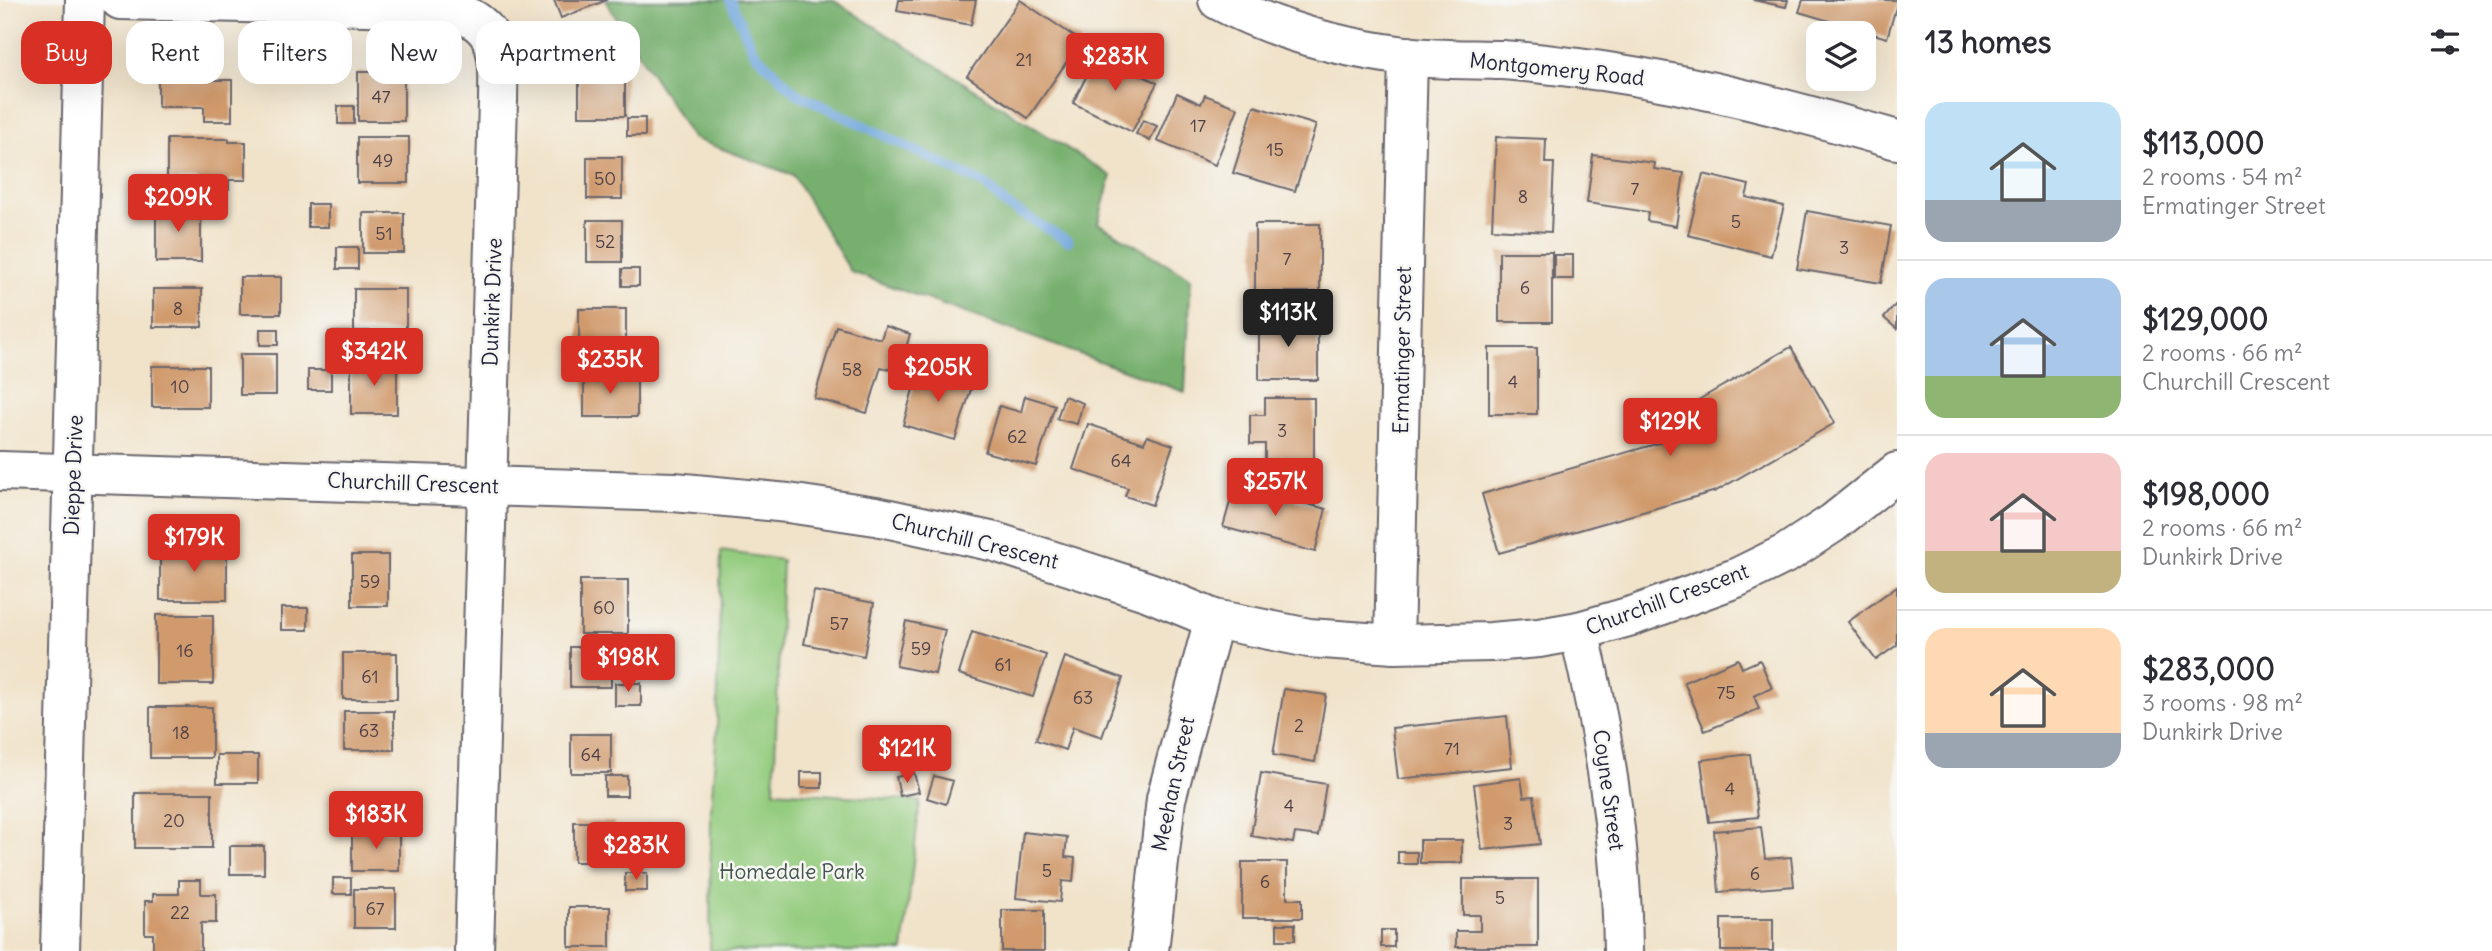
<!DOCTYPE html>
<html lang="en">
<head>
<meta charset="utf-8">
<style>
  :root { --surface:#fff; --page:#f2f2f3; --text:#2b2b33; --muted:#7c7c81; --line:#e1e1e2; --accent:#d93025 }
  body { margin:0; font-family:Delius,sans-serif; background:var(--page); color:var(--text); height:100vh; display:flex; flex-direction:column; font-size:26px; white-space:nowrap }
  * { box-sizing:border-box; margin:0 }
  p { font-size:23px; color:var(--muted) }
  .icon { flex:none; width:38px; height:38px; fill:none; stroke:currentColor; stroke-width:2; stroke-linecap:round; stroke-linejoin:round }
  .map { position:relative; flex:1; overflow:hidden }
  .panel { display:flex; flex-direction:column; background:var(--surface); width:595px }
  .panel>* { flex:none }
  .guide { position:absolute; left:21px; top:21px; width:665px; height:63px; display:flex; gap:14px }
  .buttons { position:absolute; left:1806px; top:21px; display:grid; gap:14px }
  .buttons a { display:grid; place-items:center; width:70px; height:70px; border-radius:14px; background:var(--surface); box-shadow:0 7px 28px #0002; font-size:35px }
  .price { position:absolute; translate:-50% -60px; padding:0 16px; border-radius:7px; background:var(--accent); color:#fff; font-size:23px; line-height:46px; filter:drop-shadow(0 2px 4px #0008) }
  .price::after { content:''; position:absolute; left:50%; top:42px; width:21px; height:16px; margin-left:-10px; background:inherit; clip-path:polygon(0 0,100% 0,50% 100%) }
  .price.on { background:#222; color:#fff }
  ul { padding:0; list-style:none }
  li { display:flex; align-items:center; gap:21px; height:175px; padding:0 28px }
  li+li { border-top:2px solid var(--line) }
  li span { display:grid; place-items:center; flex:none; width:196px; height:140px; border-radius:21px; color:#555 }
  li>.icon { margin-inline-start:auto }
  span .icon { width:84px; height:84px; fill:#fffc; stroke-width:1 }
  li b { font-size:30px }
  h2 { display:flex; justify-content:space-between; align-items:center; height:84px; padding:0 28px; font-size:30px }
  .chip { padding:0 24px; border-radius:21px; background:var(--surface); box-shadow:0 7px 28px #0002; font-size:24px; line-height:63px }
  .chip.on { background:var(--accent); color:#fff }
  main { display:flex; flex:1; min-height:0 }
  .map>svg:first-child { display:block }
  .green { fill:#94cc7f; stroke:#5b775d; stroke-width:2 }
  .forest { fill:#77b06e; stroke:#4c6954; stroke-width:2 }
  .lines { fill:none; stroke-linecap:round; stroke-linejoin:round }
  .stream { stroke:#6fa6dd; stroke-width:10 }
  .building { fill:#d09a6c }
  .minor-casing { stroke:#6a666d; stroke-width:42 }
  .minor { stroke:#fff; stroke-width:38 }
  .labels { text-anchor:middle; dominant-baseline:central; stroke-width:5; stroke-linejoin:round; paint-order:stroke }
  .number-label { font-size:18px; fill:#4e4047 }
  .street-label { font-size:21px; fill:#22223b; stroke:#f6f6f2 }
  .park-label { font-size:21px; fill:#44554f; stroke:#f6f6f2 }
</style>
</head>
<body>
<main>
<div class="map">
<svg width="1897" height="951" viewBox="0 0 1897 951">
  <rect width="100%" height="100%" fill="#f6f6f2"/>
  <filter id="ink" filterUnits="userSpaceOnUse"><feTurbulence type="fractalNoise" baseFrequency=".0143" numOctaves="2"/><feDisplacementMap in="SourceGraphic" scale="14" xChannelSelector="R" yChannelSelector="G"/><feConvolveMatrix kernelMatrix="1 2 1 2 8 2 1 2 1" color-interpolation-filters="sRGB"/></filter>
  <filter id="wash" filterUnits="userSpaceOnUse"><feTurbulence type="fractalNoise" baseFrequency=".00686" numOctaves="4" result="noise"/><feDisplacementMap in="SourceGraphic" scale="28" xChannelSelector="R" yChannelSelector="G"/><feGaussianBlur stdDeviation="1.57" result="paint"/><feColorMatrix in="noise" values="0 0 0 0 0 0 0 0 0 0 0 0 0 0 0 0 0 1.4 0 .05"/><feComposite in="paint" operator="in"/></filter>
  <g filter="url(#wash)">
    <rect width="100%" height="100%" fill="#f1e3ca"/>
    <path class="green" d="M 721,551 L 782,560 L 774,791 L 920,801 L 903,951 L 710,951 L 711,810 L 717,728 Z"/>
    <path class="forest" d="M 605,0 L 833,0 L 1111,176 L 1098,223 L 1191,278 L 1185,392 L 851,272 L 793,175 L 692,138 Z"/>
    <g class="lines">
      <path class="stream" d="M 730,0 L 754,52 L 796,93 L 986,185 L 1006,205 L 1068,241"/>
    </g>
    <g id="blocks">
      <g class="building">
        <path d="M 554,0 L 607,0 L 561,18 Z"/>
        <path d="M 899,0 L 976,0 L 971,25 L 897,11 Z"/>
        <path d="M 1020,0 L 1081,41 L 1028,118 L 967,76 Z"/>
        <path d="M 1753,0 L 1788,0 L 1786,7 Z"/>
        <path d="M 1803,0 L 1897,0 L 1897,4 L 1887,38 L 1799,12 Z"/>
        <path d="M 1098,53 L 1157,83 L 1132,132 L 1073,103 Z"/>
        <path d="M 158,55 L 212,55 L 212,80 L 232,80 L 232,121 L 204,121 L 204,107 L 158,107 Z"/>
        <rect x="579" y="71" width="46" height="45"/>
        <rect x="358" y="72" width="46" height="49"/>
        <path d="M 1177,93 L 1201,104 L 1205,95 L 1238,108 L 1215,165 L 1157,141 Z"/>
        <rect x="338" y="106" width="16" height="18"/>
        <path d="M 1254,106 L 1316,125 L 1295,191 L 1233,173 Z"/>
        <rect x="627" y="118" width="18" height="18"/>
        <path d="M 1143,120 L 1157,126 L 1150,141 L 1136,134 Z"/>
        <rect x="357" y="137" width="52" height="46"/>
        <path d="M 1496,137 L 1546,139 L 1545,163 L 1554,163 L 1551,232 L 1492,229 Z"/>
        <path d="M 167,139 L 229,139 L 229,142 L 246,142 L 246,180 L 229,180 L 229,189 L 197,189 L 197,180 L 167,180 Z"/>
        <path d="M 1593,155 L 1655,163 L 1654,169 L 1684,173 L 1676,226 L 1647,221 L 1648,212 L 1587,203 Z"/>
        <rect x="587" y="157" width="35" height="42"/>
        <path d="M 1703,174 L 1749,185 L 1746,197 L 1784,206 L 1771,256 L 1688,235 Z"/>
        <rect x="308" y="204" width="20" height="23"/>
        <rect x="156" y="206" width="45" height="56"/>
        <path d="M 1807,211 L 1891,226 L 1881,283 L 1797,269 Z"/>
        <rect x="363" y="213" width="41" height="40"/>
        <rect x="587" y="220" width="35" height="42"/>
        <rect x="1255" y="224" width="65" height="68"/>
        <rect x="337" y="247" width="21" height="22"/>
        <rect x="1499" y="252" width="53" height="70"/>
        <rect x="1554" y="255" width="19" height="24"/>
        <rect x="622" y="269" width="17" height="17"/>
        <rect x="240" y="277" width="41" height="37"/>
        <rect x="153" y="289" width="49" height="38"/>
        <rect x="354" y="289" width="52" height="42"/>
        <path d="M 1897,303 L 1897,329 L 1884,318 Z"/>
        <rect x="579" y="309" width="47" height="48"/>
        <rect x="1259" y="318" width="59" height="62"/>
        <path d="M 836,326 L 881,339 L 885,326 L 910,334 L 899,372 L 881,367 L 867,413 L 814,398 Z"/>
        <rect x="260" y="329" width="18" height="16"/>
        <rect x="329" y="332" width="21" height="15"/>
        <path d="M 1791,347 L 1835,423 L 1716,491 L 1499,553 L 1482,494 L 1684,436 L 1672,415 Z"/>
        <rect x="1489" y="348" width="48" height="66"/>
        <rect x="240" y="354" width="36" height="41"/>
        <rect x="351" y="362" width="46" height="52"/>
        <rect x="152" y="366" width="56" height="41"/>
        <path d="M 919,368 L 973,383 L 955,440 L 903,425 Z"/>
        <rect x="308" y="370" width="23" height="20"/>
        <rect x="584" y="374" width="53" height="43"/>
        <path d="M 1025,396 L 1055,405 L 1036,466 L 985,452 L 999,406 L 1021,412 Z"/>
        <path d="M 1064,396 L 1083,403 L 1077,424 L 1057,419 Z"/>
        <path d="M 1265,398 L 1314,398 L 1314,464 L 1265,464 L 1265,444 L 1250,444 L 1250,415 L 1265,415 Z"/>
        <path d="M 1088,424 L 1144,443 L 1147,436 L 1173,445 L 1152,505 L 1125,496 L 1128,488 L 1073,469 Z"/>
        <path d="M 1235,484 L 1326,509 L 1315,552 L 1223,527 Z"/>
        <rect x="160" y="548" width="67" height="52"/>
        <rect x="352" y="555" width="36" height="51"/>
        <rect x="580" y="580" width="48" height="54"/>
        <path d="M 1897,586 L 1897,645 L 1876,660 L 1848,622 Z"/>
        <path d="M 814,591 L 874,603 L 864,656 L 804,644 Z"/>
        <rect x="281" y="608" width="27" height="22"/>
        <rect x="156" y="615" width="57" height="69"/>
        <path d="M 906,621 L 945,630 L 935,674 L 896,666 Z"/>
        <path d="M 972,632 L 1046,655 L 1033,697 L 959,674 Z"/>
        <rect x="570" y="647" width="41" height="40"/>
        <rect x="343" y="653" width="54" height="46"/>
        <path d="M 1065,657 L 1123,678 L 1102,737 L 1073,727 L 1065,750 L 1036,740 Z"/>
        <path d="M 1738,659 L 1742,668 L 1760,660 L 1772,688 L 1754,696 L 1759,709 L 1705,731 L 1684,682 Z"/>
        <rect x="615" y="683" width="26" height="23"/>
        <path d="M 1284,689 L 1326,695 L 1315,762 L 1273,755 Z"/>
        <rect x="150" y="707" width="62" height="51"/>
        <rect x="344" y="711" width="50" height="39"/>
        <path d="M 1507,716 L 1512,767 L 1398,779 L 1392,728 Z"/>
        <rect x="571" y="734" width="40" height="39"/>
        <path d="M 1750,754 L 1758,817 L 1709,822 L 1701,760 Z"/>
        <rect x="217" y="755" width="41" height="28"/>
        <rect x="801" y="772" width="21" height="16"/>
        <path d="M 914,773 L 919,792 L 900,796 L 896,777 Z"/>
        <path d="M 1261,773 L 1326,784 L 1318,836 L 1295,833 L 1293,843 L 1251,836 Z"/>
        <rect x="605" y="776" width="22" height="20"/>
        <path d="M 934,776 L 953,781 L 946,804 L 927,798 Z"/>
        <path d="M 1521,778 L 1524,797 L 1534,796 L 1540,844 L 1482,850 L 1474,784 Z"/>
        <rect x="135" y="793" width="77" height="55"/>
        <rect x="574" y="822" width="40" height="40"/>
        <path d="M 1761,827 L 1765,859 L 1791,857 L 1794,886 L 1719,892 L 1714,831 Z"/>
        <rect x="352" y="831" width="47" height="40"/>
        <path d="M 1023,832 L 1067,837 L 1065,857 L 1075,858 L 1073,882 L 1062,881 L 1060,902 L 1016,898 Z"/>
        <rect x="1420" y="840" width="42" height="23"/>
        <rect x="230" y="846" width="34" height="28"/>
        <rect x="1398" y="852" width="19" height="12"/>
        <path d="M 1242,862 L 1287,862 L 1287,899 L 1302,899 L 1302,918 L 1242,918 Z"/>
        <rect x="625" y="873" width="22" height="18"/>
        <rect x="333" y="878" width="18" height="16"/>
        <path d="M 1463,879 L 1538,879 L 1538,947 L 1456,947 L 1456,931 L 1480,931 L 1480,915 L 1463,915 Z"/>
        <path d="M 179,880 L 201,880 L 201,894 L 216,894 L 216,923 L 201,923 L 201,951 L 153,951 L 153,934 L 145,934 L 145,901 L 153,901 L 153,894 L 179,894 Z"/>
        <rect x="354" y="889" width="42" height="39"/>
        <rect x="569" y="907" width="41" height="40"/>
        <rect x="1002" y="910" width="42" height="41"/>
        <rect x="1721" y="919" width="52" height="32"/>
        <rect x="1277" y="924" width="18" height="16"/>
        <rect x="1381" y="930" width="13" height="17"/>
      </g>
    </g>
  </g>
  <g filter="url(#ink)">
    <use href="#blocks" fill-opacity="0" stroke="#6a666d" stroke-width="2"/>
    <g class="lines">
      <defs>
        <g id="minor">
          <path d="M 120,0 L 444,8 C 500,22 499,51 498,101 L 474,951"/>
          <path d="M 1218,0 C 1276,31 1342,48 1406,56 C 1437,60 1470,59 1502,60 C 1535,62 1569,67 1602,71 C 1703,86 1800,112 1897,140"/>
          <path d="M 0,471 L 674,492 L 788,503 L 876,516 L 995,542 L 1149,592 L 1214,619 L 1309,638 L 1394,644 L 1491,642 L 1539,638 L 1579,631 L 1635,615 L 1736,578 L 1787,553 L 1833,523 L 1897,472"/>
          <path d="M 1579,631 C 1604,736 1622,843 1623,951"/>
          <path d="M 1394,644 L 1408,56"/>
          <path d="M 60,951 L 85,0"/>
          <path d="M 1149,951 L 1166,799 L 1214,619"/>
        </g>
      </defs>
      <use href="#minor" class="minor-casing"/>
      <use href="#minor" class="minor"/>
    </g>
  </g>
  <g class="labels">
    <g class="number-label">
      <text x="1024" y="59">21</text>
      <text x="381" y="96">47</text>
      <text x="1198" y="125">17</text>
      <text x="1275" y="149">15</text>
      <text x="383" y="160">49</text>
      <text x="605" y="178">50</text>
      <text x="1635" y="188">7</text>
      <text x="1523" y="196">8</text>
      <text x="1736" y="221">5</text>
      <text x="384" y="233">51</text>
      <text x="605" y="241">52</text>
      <text x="1844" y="247">3</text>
      <text x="1287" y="258">7</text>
      <text x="1525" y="287">6</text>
      <text x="178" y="308">8</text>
      <text x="852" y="369">58</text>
      <text x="1513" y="381">4</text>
      <text x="180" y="386">10</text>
      <text x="1282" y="430">3</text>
      <text x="1017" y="436">62</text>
      <text x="1121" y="460">64</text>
      <text x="370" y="581">59</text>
      <text x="604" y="607">60</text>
      <text x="839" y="623">57</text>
      <text x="921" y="648">59</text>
      <text x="185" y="650">16</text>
      <text x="1003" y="664">61</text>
      <text x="370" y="676">61</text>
      <text x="1726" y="692">75</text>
      <text x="1083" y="697">63</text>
      <text x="1299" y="725">2</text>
      <text x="369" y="730">63</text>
      <text x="181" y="732">18</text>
      <text x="1452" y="748">71</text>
      <text x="591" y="754">64</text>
      <text x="1730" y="788">4</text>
      <text x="1289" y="805">4</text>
      <text x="174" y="820">20</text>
      <text x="1508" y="823">3</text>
      <text x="1047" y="870">5</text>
      <text x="1755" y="873">6</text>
      <text x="1265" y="881">6</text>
      <text x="1500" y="897">5</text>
      <text x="375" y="908">67</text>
      <text x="180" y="912">22</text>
    </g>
    <g class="street-label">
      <text transform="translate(1557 69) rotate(6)">Montgomery Road</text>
      <text transform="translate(492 302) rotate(-88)">Dunkirk Drive</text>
      <text transform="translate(1402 350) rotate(-89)">Ermatinger Street</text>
      <text transform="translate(73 475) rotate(-88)">Dieppe Drive</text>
      <text transform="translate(413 483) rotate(2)">Churchill Crescent</text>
      <text transform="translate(975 541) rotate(14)">Churchill Crescent</text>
      <text transform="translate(1667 599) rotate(-20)">Churchill Crescent</text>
      <text transform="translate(1173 784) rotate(-78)">Meehan Street</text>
      <text transform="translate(1609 790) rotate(82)">Coyne Street</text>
    </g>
    <g class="park-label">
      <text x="792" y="871">Homedale Park</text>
    </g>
  </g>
</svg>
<div class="buttons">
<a><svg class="icon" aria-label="layers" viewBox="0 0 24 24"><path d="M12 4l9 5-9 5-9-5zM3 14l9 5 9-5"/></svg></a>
</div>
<b class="price" style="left:1115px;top:93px">$283K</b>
<b class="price" style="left:178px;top:234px">$209K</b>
<b class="price on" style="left:1288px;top:349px">$113K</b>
<b class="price" style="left:374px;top:388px">$342K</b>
<b class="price" style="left:610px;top:396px">$235K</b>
<b class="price" style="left:938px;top:404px">$205K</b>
<b class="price" style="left:1670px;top:458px">$129K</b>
<b class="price" style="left:1275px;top:518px">$257K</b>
<b class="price" style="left:194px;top:574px">$179K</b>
<b class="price" style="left:628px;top:694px">$198K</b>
<b class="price" style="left:907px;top:785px">$121K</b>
<b class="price" style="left:376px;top:851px">$183K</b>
<b class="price" style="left:636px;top:882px">$283K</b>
<div class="guide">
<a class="chip on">Buy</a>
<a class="chip">Rent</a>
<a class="chip">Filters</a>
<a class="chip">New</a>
<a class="chip">Apartment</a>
</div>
</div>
<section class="panel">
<h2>13 homes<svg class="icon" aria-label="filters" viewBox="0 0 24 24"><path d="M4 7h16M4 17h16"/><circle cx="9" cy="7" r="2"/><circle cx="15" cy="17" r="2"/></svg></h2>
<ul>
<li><span style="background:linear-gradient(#bfe0f5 70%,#9aa5b1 0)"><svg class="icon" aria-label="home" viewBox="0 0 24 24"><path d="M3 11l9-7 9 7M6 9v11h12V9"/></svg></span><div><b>$113,000</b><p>2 rooms · 54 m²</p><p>Ermatinger Street</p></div></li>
<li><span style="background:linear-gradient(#a9c7e8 70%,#8fb573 0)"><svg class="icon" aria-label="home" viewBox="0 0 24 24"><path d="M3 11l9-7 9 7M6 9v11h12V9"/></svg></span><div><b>$129,000</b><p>2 rooms · 66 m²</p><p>Churchill Crescent</p></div></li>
<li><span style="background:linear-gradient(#f6c9c9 70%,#c2b280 0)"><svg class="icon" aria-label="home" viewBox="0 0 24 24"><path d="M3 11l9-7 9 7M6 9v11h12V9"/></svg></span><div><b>$198,000</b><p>2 rooms · 66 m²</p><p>Dunkirk Drive</p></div></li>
<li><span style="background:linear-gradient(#ffd9b3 75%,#9aa5b1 0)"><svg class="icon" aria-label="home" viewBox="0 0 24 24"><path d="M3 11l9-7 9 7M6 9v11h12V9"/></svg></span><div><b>$283,000</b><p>3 rooms · 98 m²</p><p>Dunkirk Drive</p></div></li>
</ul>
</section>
</main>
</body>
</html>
